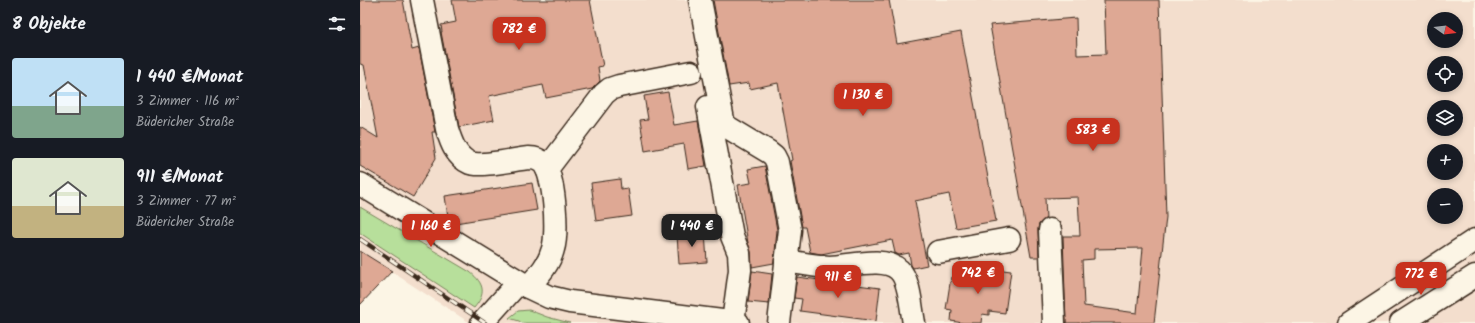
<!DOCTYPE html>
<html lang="de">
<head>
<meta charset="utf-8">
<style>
  :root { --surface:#171b24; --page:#20242c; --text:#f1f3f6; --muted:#9ea1a6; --accent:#c8321e }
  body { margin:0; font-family:Kalam,sans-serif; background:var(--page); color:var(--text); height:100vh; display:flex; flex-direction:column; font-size:15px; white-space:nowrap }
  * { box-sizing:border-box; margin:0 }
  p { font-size:13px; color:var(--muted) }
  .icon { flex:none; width:22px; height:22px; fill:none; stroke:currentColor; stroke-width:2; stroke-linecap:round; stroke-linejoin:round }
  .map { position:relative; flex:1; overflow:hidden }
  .side { display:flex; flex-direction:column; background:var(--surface); width:360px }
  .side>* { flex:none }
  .needle { width:26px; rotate:104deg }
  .controls { position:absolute; left:1067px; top:12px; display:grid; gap:8px }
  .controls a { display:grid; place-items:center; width:36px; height:36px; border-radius:50%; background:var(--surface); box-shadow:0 2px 6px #0003; font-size:20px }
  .price { position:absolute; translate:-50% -34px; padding:0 9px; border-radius:8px; background:var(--accent); color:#fff; font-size:13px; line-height:26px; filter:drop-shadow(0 1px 2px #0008) }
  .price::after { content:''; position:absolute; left:50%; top:24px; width:12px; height:9px; margin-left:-6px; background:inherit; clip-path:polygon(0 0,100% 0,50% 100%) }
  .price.selected { background:#222; color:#fff }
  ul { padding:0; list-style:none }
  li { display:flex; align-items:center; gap:12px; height:100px; padding:0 12px }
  li span { display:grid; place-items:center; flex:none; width:112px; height:80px; border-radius:4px; color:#555 }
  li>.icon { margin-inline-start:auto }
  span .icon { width:48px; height:48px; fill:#fffc; stroke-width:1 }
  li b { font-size:17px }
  h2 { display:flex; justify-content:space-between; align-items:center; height:48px; padding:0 12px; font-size:17px }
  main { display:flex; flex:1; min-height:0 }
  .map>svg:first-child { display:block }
  .built { fill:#f3decd; fill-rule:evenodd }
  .green { fill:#b7df9b; stroke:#79845c }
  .building { fill:#dea894; stroke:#3b2a1e; fill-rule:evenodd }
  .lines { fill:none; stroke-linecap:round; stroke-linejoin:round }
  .minor-casing { stroke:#3b2a1e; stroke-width:25 }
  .minor { stroke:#fcf5e5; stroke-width:22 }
  .rail-casing { stroke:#3b2a1e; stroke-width:4.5 }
  .rail { stroke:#fcf5e5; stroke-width:3; stroke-dasharray:9; stroke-linecap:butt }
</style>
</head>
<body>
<main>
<section class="side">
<h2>8 Objekte<svg class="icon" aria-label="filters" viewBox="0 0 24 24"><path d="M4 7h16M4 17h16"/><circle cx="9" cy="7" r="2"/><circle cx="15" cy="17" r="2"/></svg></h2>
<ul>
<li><span style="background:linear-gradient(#bfe0f5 60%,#7fa58c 0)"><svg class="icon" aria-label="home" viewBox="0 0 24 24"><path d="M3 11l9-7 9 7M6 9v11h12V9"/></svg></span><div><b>1 440 €/Monat</b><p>3 Zimmer · 116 m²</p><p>Büdericher Straße</p></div></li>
<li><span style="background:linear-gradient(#dfe7d0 60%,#c2b280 0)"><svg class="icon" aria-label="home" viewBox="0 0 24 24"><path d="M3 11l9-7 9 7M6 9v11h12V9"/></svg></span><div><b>911 €/Monat</b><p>3 Zimmer · 77 m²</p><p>Büdericher Straße</p></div></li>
</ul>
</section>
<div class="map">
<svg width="1115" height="323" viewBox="0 0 1115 323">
  <rect width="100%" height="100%" fill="#fcf5e5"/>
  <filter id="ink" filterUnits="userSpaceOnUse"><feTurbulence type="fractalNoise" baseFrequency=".025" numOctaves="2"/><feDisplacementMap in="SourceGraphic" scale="8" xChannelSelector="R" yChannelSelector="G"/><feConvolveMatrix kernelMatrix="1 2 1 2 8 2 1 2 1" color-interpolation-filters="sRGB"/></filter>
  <g filter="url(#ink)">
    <path class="built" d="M 0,0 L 1115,0 L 1115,323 L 110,323 L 0,251 ZM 1074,19 L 1096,19 L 1096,41 L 1074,41 ZM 1074,63 L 1096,63 L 1096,85 L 1074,85 ZM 1074,107 L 1096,107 L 1096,129 L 1074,129 ZM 1074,151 L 1096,151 L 1096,173 L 1074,173 ZM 1074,195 L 1096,195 L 1096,217 L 1074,217 Z"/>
    <g class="green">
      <path d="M 0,207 L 110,272 C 125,284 126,294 114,308 L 0,233 Z"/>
      <path d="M 169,310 L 187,317 L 210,323 L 162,323 L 159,321 L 149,318 L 158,311 Z"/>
    </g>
    <g class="building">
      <path d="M 0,0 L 43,0 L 52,50 L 59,48 L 75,132 L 72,132 L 76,158 L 53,197 L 0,166 L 0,127 L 18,138 L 4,65 L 0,64 Z"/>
      <path d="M 92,0 L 230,0 L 243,66 L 238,67 L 240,81 L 232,89 L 186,98 L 183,85 L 129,96 L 134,120 L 99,127 L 81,32 L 82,32 L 81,25 L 96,22 Z"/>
      <path d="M 353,0 L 529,0 L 537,44 L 601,32 L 636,221 L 596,228 L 589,194 L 555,201 L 567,265 L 553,268 L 551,265 L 549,253 L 539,255 L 535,253 L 532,240 L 461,254 L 450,252 L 445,227 L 442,227 L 430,161 L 432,160 L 418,83 L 390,89 L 389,83 L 369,86 Z"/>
      <path d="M 744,0 L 799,0 L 806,217 L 794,323 L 706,323 L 703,236 L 720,236 L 718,197 L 685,198 L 686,219 L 679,224 L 678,230 L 679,257 L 671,257 L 630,25 L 716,18 L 717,55 L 746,54 ZM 783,248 L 777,313 L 724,306 L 722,260 L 734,259 L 734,249 Z"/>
      <path d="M 308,92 L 314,125 L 338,121 L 346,166 L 328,169 L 324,144 L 285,151 L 280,120 L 288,119 L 284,96 Z"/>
      <path d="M 405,166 L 417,230 L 414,263 L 392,267 L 391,252 L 388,243 L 378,185 L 391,183 L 388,169 Z"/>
      <path d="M 260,179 L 261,189 L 268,188 L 272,216 L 236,221 L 231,183 Z"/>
      <path d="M 172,183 L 177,210 L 89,224 L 85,196 Z"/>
      <path d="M 345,232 L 347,262 L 319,264 L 317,235 Z"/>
      <path d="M 0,251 L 32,271 L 0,305 Z"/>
      <path d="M 612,269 L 634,272 L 635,269 L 651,271 L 645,313 L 629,311 L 629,315 L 622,314 L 621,323 L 603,323 L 591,321 L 592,310 L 586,309 L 591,277 L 599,278 L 600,275 L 611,276 Z"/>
      <path d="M 392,271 L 412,274 L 409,304 L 388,302 Z"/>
      <path d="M 437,277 L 520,288 L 516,321 L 440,311 L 442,299 L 434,298 Z"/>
    </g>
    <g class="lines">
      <defs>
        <g id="minor">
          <path d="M 62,0 L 87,129 C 91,142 96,157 110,163 C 121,167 156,159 169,158 C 174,158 179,159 183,163 C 195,175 198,233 193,249 C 189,265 178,276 168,287"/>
          <path d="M 340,0 L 364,125 L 409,152 L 414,156 L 417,162 L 430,230 L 419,323"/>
          <path d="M 348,107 L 372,236 L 379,253 L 380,270 L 373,322"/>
          <path d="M 187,169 L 244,94 L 250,89 L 259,86 L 331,72"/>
          <path d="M 0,184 L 168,287 L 189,297 L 210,302 L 378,323"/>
          <path d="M 690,230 L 694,323"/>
          <path d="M 578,252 L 649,239"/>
          <path d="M 426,261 C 440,263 455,266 469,267 C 488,267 524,255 539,270 C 550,280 551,308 554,323"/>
          <path d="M 122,323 L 159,282"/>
          <path d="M 989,323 L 1115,240"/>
          <path d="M 1041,323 L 1115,276"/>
        </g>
      </defs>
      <use href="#minor" class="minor-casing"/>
      <use href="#minor" class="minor"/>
      <defs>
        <path id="rail" d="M 0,239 L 125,323"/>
      </defs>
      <use href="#rail" class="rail-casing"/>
      <use href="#rail" class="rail"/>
    </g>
  </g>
</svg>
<div class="controls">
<a><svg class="needle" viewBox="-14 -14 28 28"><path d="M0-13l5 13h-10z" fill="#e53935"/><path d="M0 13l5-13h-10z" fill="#9ea1a6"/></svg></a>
<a><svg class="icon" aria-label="locate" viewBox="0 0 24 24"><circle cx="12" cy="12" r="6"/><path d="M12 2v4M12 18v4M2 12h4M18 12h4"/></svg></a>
<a><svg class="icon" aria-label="layers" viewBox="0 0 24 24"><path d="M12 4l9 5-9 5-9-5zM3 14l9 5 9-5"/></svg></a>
<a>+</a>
<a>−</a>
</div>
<b class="price" style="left:159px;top:51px">782 €</b>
<b class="price" style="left:503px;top:117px">1 130 €</b>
<b class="price" style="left:733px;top:152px">583 €</b>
<b class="price" style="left:71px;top:248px">1 160 €</b>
<b class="price selected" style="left:332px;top:248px">1 440 €</b>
<b class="price" style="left:618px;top:295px">742 €</b>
<b class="price" style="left:1061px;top:296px">772 €</b>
<b class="price" style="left:478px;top:299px">911 €</b>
</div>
</main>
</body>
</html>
